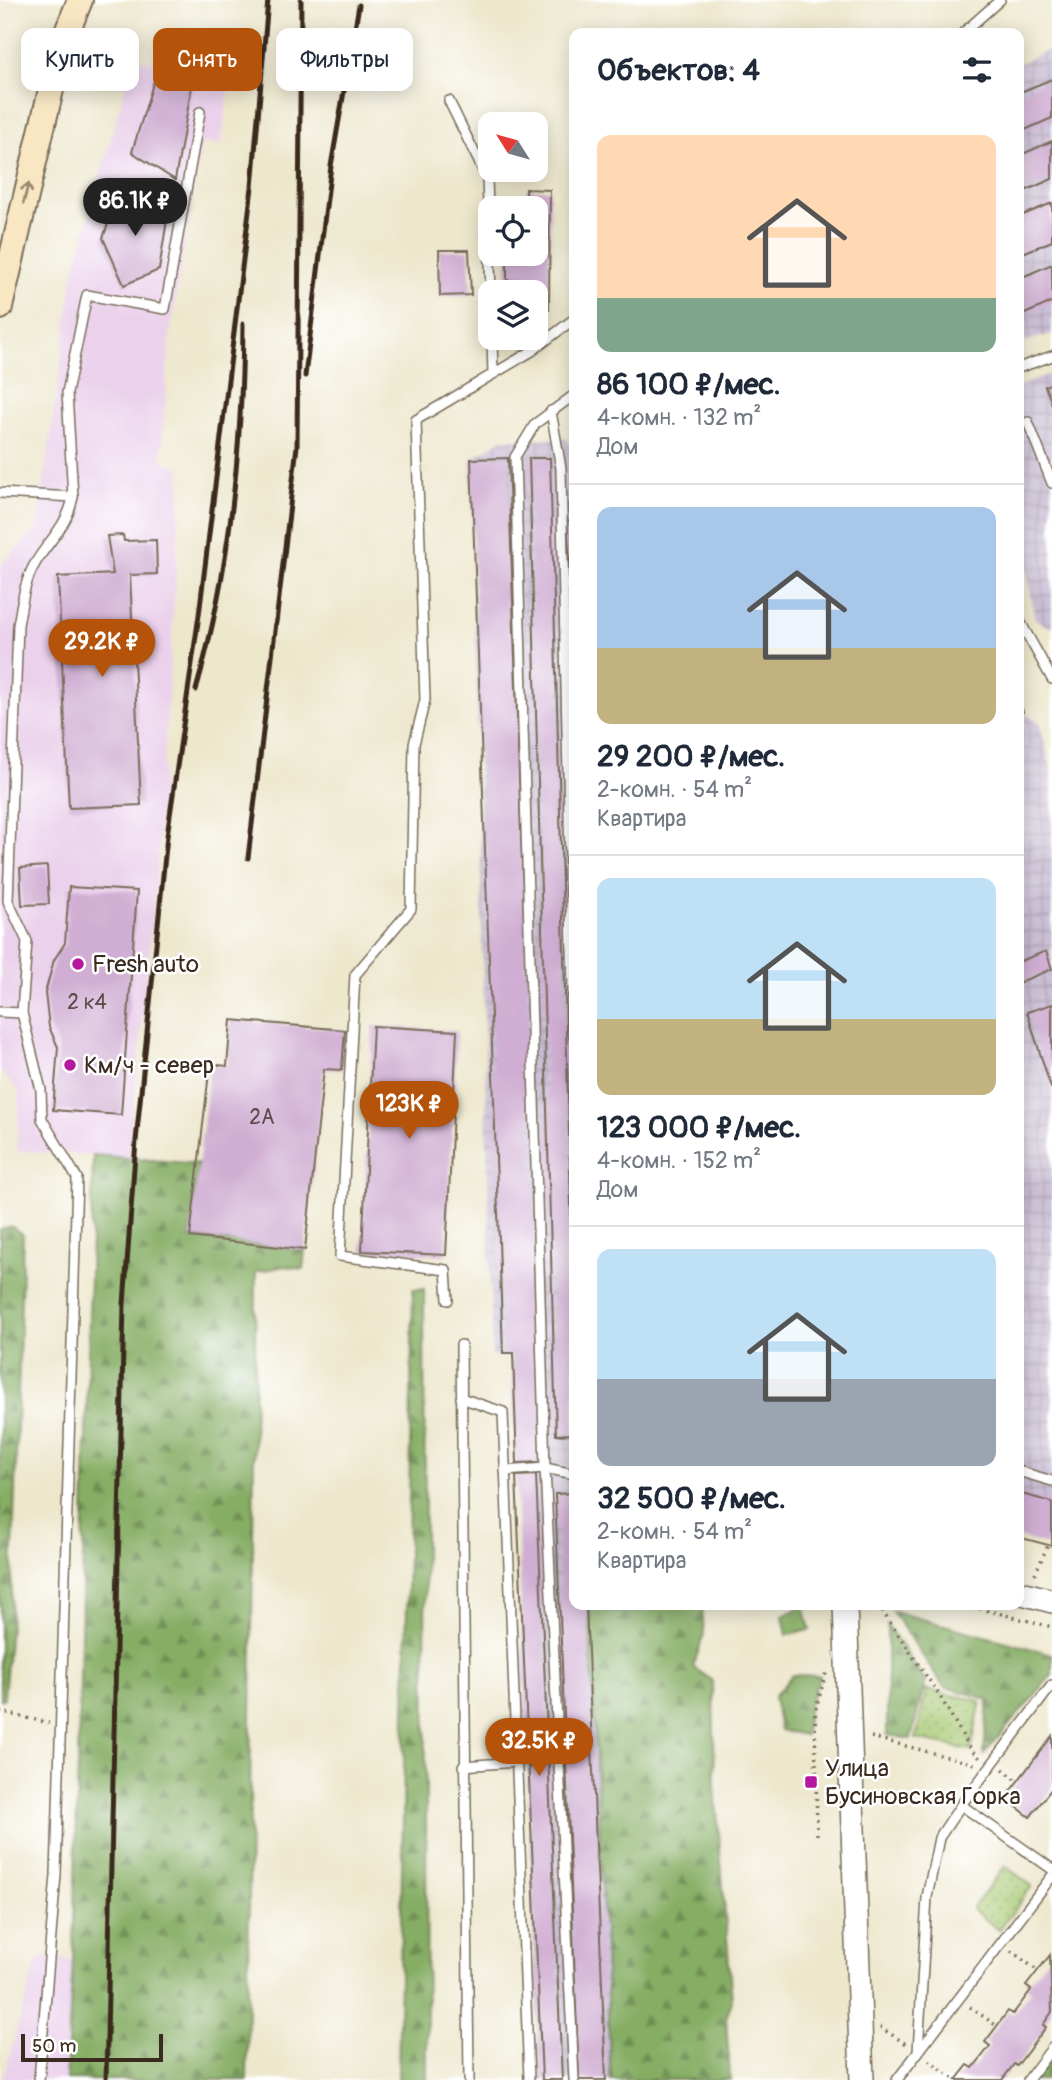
<!DOCTYPE html>
<html lang="ru">
<head>
<meta charset="utf-8">
<style>
  :root { --surface:#fff; --page:#f2f2f3; --text:#1f2937; --muted:#747a83; --line:#e0e1e3; --accent:#b45309 }
  body { margin:0; font-family:Pangolin,sans-serif; background:var(--page); color:var(--text); height:100vh; display:flex; flex-direction:column; font-size:26px; white-space:nowrap }
  * { box-sizing:border-box; margin:0 }
  p { font-size:23px; color:var(--muted) }
  .icon { flex:none; width:38px; height:38px; fill:none; stroke:currentColor; stroke-width:2; stroke-linecap:round; stroke-linejoin:round }
  .map { position:relative; flex:1; overflow:hidden }
  .sheet { position:absolute; left:569px; top:28px; width:455px; height:1582px; display:flex; flex-direction:column; background:var(--surface); border-radius:14px; box-shadow:0 4px 18px #0003 }
  .sheet>* { flex:none }
  .banner { position:absolute; left:21px; top:28px; width:443px; height:63px; display:flex; gap:14px }
  .needle { width:46px; rotate:307deg }
  .fabs { position:absolute; left:478px; top:112px; display:grid; gap:14px }
  .fabs a { display:grid; place-items:center; width:70px; height:70px; border-radius:14px; background:var(--surface); box-shadow:0 4px 18px #0003; font-size:35px }
  .scale { position:absolute; left:21px; bottom:18px; width:142px; box-sizing:border-box; padding-left:7px; border:4px solid #3b2a1e; border-top:0; font-size:19px; line-height:24px; white-space:nowrap; color:#3b2a1e; -webkit-text-stroke:5px #fff; paint-order:stroke }
  .price { position:absolute; translate:-50% -60px; padding:0 16px; border-radius:24px; background:var(--accent); color:#fff; font-size:23px; line-height:46px; filter:drop-shadow(0 2px 4px #0008) }
  .price::after { content:''; position:absolute; left:50%; top:42px; width:21px; height:16px; margin-left:-10px; background:inherit; clip-path:polygon(0 0,100% 0,50% 100%) }
  .price.current { background:#222; color:#fff }
  ul { padding:0; list-style:none }
  li { display:grid; align-content:center; gap:14px; height:371px; padding:0 28px }
  li+li { border-top:2px solid var(--line) }
  li span { display:grid; place-items:center; height:217px; border-radius:14px; color:#555 }
  li>.icon { margin-inline-start:auto }
  span .icon { width:126px; height:126px; fill:#fffc; stroke-width:1 }
  li b { font-size:30px }
  h2 { display:flex; justify-content:space-between; align-items:center; height:84px; padding:0 28px; font-size:30px }
  .tag { padding:0 24px; border-radius:14px; background:var(--surface); box-shadow:0 4px 18px #0003; font-size:24px; line-height:63px }
  .tag.current { background:var(--accent); color:#fff }
  .map>svg:first-child { display:block }
  .built { fill:#ebd1eb }
  .industrial { fill:url(#industrial-grid) }
  .forest { fill:url(#forest-firs); stroke:#606c41; stroke-width:2 }
  .park { fill:url(#park-dots); stroke:#717a48; stroke-width:2 }
  .building { fill:#d0aed3 }
  .lines { fill:none; stroke-linecap:round; stroke-linejoin:round }
  .service-casing { stroke:#796c5b; stroke-width:12 }
  .tertiary-casing { stroke:#796c5b; stroke-width:26 }
  .secondary-casing { stroke:#796c5b; stroke-width:28 }
  .path { stroke:#796c5b; stroke-width:3.5; stroke-dasharray:2 5; stroke-linecap:butt }
  .service { stroke:#fff; stroke-width:9 }
  .tertiary { stroke:#fff; stroke-width:23 }
  .secondary { stroke:#f9e7c3; stroke-width:24 }
  .rail { stroke:#3b2a1e; stroke-width:5 }
  .oneway { stroke:#9a8870 }
  .poi-dot { fill:#b5179e; stroke:#fff; stroke-width:2.5 }
  .labels { text-anchor:middle; dominant-baseline:central; stroke-width:5; stroke-linejoin:round; paint-order:stroke }
  .number-label { font-size:21px; fill:#604b4b }
  .poi-label { font-size:24px; fill:#3b2a1e; stroke:#fff; text-anchor:start }
</style>
</head>
<body>
<div class="map">
<svg width="1052" height="2080" viewBox="0 0 1052 2080">
  <defs>
    <pattern id="industrial-grid" width="8" height="8" patternUnits="userSpaceOnUse" patternTransform="scale(1.75)"><rect width="8" height="8" fill="#cbbfd5"/><path d="M0 4h8M4 0v8" fill="none" stroke="#afa4b6"/></pattern>
    <pattern id="forest-firs" width="22" height="20" patternUnits="userSpaceOnUse" patternTransform="scale(1.75)"><rect width="22" height="20" fill="#85ad64"/><path d="M5 1l3.5 6h-7zM16 11l3.5 6h-7z" fill="#6e8d52"/></pattern>
    <pattern id="park-dots" width="8" height="8" patternUnits="userSpaceOnUse" patternTransform="scale(1.75)"><rect width="8" height="8" fill="#a7c972"/><path d="M2 2h.1M6 6h.1" fill="none" stroke="#89a35d" stroke-width="1.8" stroke-linecap="round"/></pattern>
  </defs>
  <rect width="100%" height="100%" fill="#fff"/>
  <filter id="ink" filterUnits="userSpaceOnUse"><feTurbulence type="fractalNoise" baseFrequency=".0143" numOctaves="2"/><feDisplacementMap in="SourceGraphic" scale="14" xChannelSelector="R" yChannelSelector="G"/><feConvolveMatrix kernelMatrix="1 2 1 2 8 2 1 2 1" color-interpolation-filters="sRGB"/></filter>
  <filter id="wash" filterUnits="userSpaceOnUse"><feTurbulence type="fractalNoise" baseFrequency=".00686" numOctaves="4" result="noise"/><feDisplacementMap in="SourceGraphic" scale="28" xChannelSelector="R" yChannelSelector="G"/><feGaussianBlur stdDeviation="1.57" result="paint"/><feColorMatrix in="noise" values="0 0 0 0 0 0 0 0 0 0 0 0 0 0 0 0 0 1.4 0 .05"/><feComposite in="paint" operator="in"/></filter>
  <g filter="url(#wash)">
    <rect width="100%" height="100%" fill="#ede7cc"/>
    <g class="built">
      <path d="M 133,59 L 232,71 L 221,145 L 202,142 L 170,333 L 161,460 L 181,468 L 179,521 L 157,870 L 129,1157 L 17,1151 L 19,1092 L 0,1071 L 0,566 L 37,528 L 74,271 Z"/>
      <path d="M 38,1957 L 73,1960 L 66,2080 L 2,2080 Z"/>
    </g>
    <g class="industrial">
      <path d="M 1052,48 L 1052,334 L 1019,343 L 1018,64 Z"/>
      <path d="M 1052,373 L 1052,629 L 1035,619 L 1019,524 L 1018,387 Z"/>
      <path d="M 566,438 L 574,452 L 574,1605 L 589,1605 L 611,2080 L 539,2080 L 511,1356 L 492,1356 L 471,460 L 502,439 Z"/>
      <path d="M 1023,712 L 1040,724 L 1052,774 L 1052,1546 L 1019,1537 L 1018,714 Z"/>
    </g>
    <g class="forest">
      <path d="M 93,1155 L 199,1164 L 190,1237 L 305,1250 L 303,1269 L 285,1266 L 256,1272 L 247,2080 L 66,2080 L 73,1960 Z"/>
      <path d="M 11,1226 L 23,1235 L 11,1614 L 4,1698 L 0,1700 L 0,1230 Z"/>
      <path d="M 413,1289 L 424,1289 L 427,2080 L 398,2080 Z"/>
      <path d="M 589,1605 L 702,1605 L 704,1634 L 693,1667 L 713,1681 L 715,1786 L 732,2001 L 726,2018 L 730,2080 L 611,2080 Z"/>
      <path d="M 804,1605 L 810,1630 L 787,1635 L 783,1616 Z"/>
      <path d="M 892,1611 L 1052,1654 L 1052,1675 L 984,1754 L 988,1699 L 944,1687 Z"/>
      <path d="M 887,1625 L 925,1681 L 911,1739 L 887,1735 Z"/>
      <path d="M 792,1675 L 820,1676 L 809,1704 L 805,1735 L 780,1730 L 774,1697 Z"/>
      <path d="M 1052,2057 L 1052,2080 L 1035,2080 Z"/>
    </g>
    <g class="park">
      <path d="M 926,1690 L 981,1701 L 971,1750 L 916,1739 Z"/>
      <path d="M 1005,1866 L 1032,1886 L 999,1930 L 972,1909 Z"/>
    </g>
    <g id="blocks">
      <g class="building">
        <path d="M 156,74 L 193,80 L 175,180 L 132,152 Z"/>
        <path d="M 1052,79 L 1052,118 L 1018,133 L 1018,93 Z"/>
        <path d="M 1052,141 L 1052,179 L 1018,194 L 1018,156 Z"/>
        <path d="M 121,187 L 167,220 L 159,270 L 124,285 L 103,238 Z"/>
        <path d="M 526,189 L 550,190 L 549,310 L 536,309 L 536,292 L 526,292 L 527,282 L 507,280 L 507,254 L 536,254 L 536,208 L 526,208 Z"/>
        <path d="M 1052,203 L 1052,241 L 1018,255 L 1018,217 Z"/>
        <path d="M 439,250 L 469,250 L 471,295 L 440,296 Z"/>
        <path d="M 1052,264 L 1052,302 L 1018,317 L 1018,279 Z"/>
        <path d="M 1052,383 L 1052,404 L 1045,386 Z"/>
        <path d="M 508,458 L 543,1462 L 517,1463 L 513,1353 L 503,1353 L 471,459 Z"/>
        <path d="M 529,458 L 550,458 L 574,1309 L 574,1434 L 556,1435 Z"/>
        <path d="M 574,520 L 574,594 L 572,594 L 567,521 Z"/>
        <path d="M 123,535 L 124,541 L 156,540 L 157,574 L 130,575 L 141,805 L 69,808 L 58,577 L 113,574 L 107,536 Z"/>
        <path d="M 1018,697 L 1023,712 L 1018,714 Z"/>
        <path d="M 47,866 L 49,904 L 22,905 L 20,868 Z"/>
        <path d="M 69,887 L 137,891 L 121,1115 L 53,1110 L 58,1047 L 49,1027 L 45,993 L 54,960 L 65,943 Z"/>
        <path d="M 1046,951 L 1052,969 L 1018,983 L 1018,962 Z"/>
        <path d="M 1052,1004 L 1052,1088 L 1051,1088 L 1027,1012 Z"/>
        <path d="M 231,1020 L 345,1030 L 342,1070 L 324,1069 L 305,1250 L 190,1237 L 210,1064 L 227,1066 Z"/>
        <path d="M 373,1026 L 457,1031 L 446,1255 L 362,1251 Z"/>
        <path d="M 536,1475 L 562,2080 L 542,2080 L 516,1476 Z"/>
        <path d="M 574,1493 L 574,1605 L 586,1605 L 606,2080 L 579,2080 L 555,1494 Z"/>
        <path d="M 1018,1493 L 1052,1502 L 1052,1546 L 1018,1537 Z"/>
        <path d="M 1052,1736 L 1052,1788 L 1030,1817 L 1005,1798 Z"/>
        <path d="M 1050,1955 L 1052,2012 L 1043,2025 L 1046,2027 L 1017,2066 L 1014,2064 L 1002,2080 L 956,2080 L 968,2065 L 973,2068 L 990,2046 L 985,2042 L 997,2026 L 1008,2011 L 1013,2014 L 1031,1990 L 1026,1986 Z"/>
      </g>
    </g>
  </g>
  <g filter="url(#ink)">
    <use href="#blocks" fill-opacity="0" stroke="#796c5b" stroke-width="2"/>
    <g class="lines">
      <defs>
        <g id="service">
          <path d="M 963,33 L 1000,0"/>
          <path d="M 449,101 L 487,178 L 491,292"/>
          <path d="M 492,338 L 493,374"/>
          <path d="M 1018,368 L 1052,356"/>
          <path d="M 551,411 L 561,468 L 574,1037"/>
          <path d="M 1028,422 L 1052,483"/>
          <path d="M 0,493 L 73,497"/>
          <path d="M 1018,618 L 1052,679"/>
          <path d="M 0,1012 L 22,1013"/>
          <path d="M 448,1300 L 446,1270 L 340,1256 L 355,975 L 411,909 L 414,744 L 425,700 L 416,420 L 532,351 L 574,319"/>
          <path d="M 461,1345 L 469,2080"/>
          <path d="M 461,1398 L 503,1412 L 529,2080"/>
          <path d="M 505,1471 L 545,1468 L 574,1474"/>
          <path d="M 1018,1471 L 1052,1481"/>
          <path d="M 463,1766 L 516,1762"/>
          <path d="M 961,1805 L 1052,1685"/>
          <path d="M 918,2052 L 927,1897 L 939,1838 L 961,1805 L 1052,1869"/>
          <path d="M 39,2080 L 56,1875 L 77,1178 L 42,1119 L 41,1090 L 22,1013 L 27,941 L 8,901 L 18,625 C 22,604 24,581 36,562 C 50,539 68,525 73,497 L 67,393 L 87,295 L 165,309 L 200,112"/>
          <path d="M 574,2080 L 545,1468 L 515,457 L 535,424 L 574,395"/>
          <path d="M 897,2080 L 1052,1876"/>
          <path d="M 1028,2080 L 1052,2048"/>
        </g>
        <g id="tertiary">
          <path d="M 1018,1592 L 1052,1601"/>
          <path d="M 845,1605 L 862,2080"/>
        </g>
        <path id="secondary" d="M 0,307 L 61,47 L 80,0"/>
      </defs>
      <use href="#service" class="service-casing"/>
      <use href="#tertiary" class="tertiary-casing"/>
      <use href="#secondary" class="secondary-casing"/>
      <g class="path">
        <path d="M 1035,1574 L 1048,1545"/>
        <path d="M 878,1605 L 938,1693 L 971,1750 L 981,1759"/>
        <path d="M 966,1605 L 1052,1627"/>
        <path d="M 0,1712 L 49,1723"/>
        <path d="M 871,1737 L 975,1764"/>
        <path d="M 1003,1769 L 1018,1781"/>
        <path d="M 817,1835 L 815,1712 L 826,1673"/>
        <path d="M 1011,1951 L 1038,1971"/>
        <path d="M 970,2007 L 997,2026"/>
        <path d="M 880,2027 L 906,2044"/>
        <path d="M 929,2060 L 955,2080"/>
      </g>
      <use href="#service" class="service"/>
      <use href="#tertiary" class="tertiary"/>
      <use href="#secondary" class="secondary"/>
      <g class="rail">
        <path d="M 305,376 L 331,166 L 359,5"/>
        <path d="M 196,690 C 230,570 242,449 243,324"/>
        <path d="M 248,858 L 297,446 L 301,0"/>
        <path d="M 106,2080 L 124,1304 L 136,1141 L 167,836 L 199,615 L 252,187 L 268,0"/>
      </g>
    </g>
    <defs><path id="oneway-shaft" d="M-6 0H5M1.5-3L5.5 0L1.5 3" fill="none" stroke-width="1.6" stroke-linecap="round" stroke-linejoin="round" transform="scale(1.75)"/></defs>
    <use class="oneway" href="#oneway-shaft" transform="translate(26 193) rotate(-76)"/>
  </g>
  <g class="poi-dot">
    <circle cx="78" cy="964" r="7"/>
    <circle cx="70" cy="1065" r="7"/>
    <rect x="804" y="1775" width="14" height="14" rx="3.5"/>
  </g>
  <g class="labels">
    <g class="number-label">
      <text x="87" y="1002">2 к4</text>
      <text x="262" y="1117">2А</text>
    </g>
    <g class="poi-label">
      <text x="92" y="964">Fresh auto</text>
      <text x="84" y="1065">Км/ч - север</text>
      <text x="825" y="1768">Улица<tspan x="825" dy="28">Бусиновская Горка</tspan></text>
    </g>
  </g>
</svg>
<div class="fabs">
<a><svg class="needle" viewBox="-14 -14 28 28"><path d="M0-13l5 13h-10z" fill="#e53935"/><path d="M0 13l5-13h-10z" fill="#747a83"/></svg></a>
<a><svg class="icon" aria-label="locate" viewBox="0 0 24 24"><circle cx="12" cy="12" r="6"/><path d="M12 2v4M12 18v4M2 12h4M18 12h4"/></svg></a>
<a><svg class="icon" aria-label="layers" viewBox="0 0 24 24"><path d="M12 4l9 5-9 5-9-5zM3 14l9 5 9-5"/></svg></a>
</div>
<div class="scale">50 m</div>
<b class="price current" style="left:135px;top:238px">86.1K ₽</b>
<b class="price" style="left:102px;top:679px">29.2K ₽</b>
<b class="price" style="left:409px;top:1141px">123K ₽</b>
<b class="price" style="left:539px;top:1778px">32.5K ₽</b>
<div class="banner">
<a class="tag">Купить</a>
<a class="tag current">Снять</a>
<a class="tag">Фильтры</a>
</div>
<section class="sheet">
<h2>Объектов: 4<svg class="icon" aria-label="filters" viewBox="0 0 24 24"><path d="M4 7h16M4 17h16"/><circle cx="9" cy="7" r="2"/><circle cx="15" cy="17" r="2"/></svg></h2>
<ul>
<li><span style="background:linear-gradient(#ffd9b3 75%,#7fa58c 0)"><svg class="icon" aria-label="home" viewBox="0 0 24 24"><path d="M3 11l9-7 9 7M6 9v11h12V9"/></svg></span><div><b>86 100 ₽/мес.</b><p>4-комн. · 132 m²</p><p>Дом</p></div></li>
<li><span style="background:linear-gradient(#a9c7e8 65%,#c2b280 0)"><svg class="icon" aria-label="home" viewBox="0 0 24 24"><path d="M3 11l9-7 9 7M6 9v11h12V9"/></svg></span><div><b>29 200 ₽/мес.</b><p>2-комн. · 54 m²</p><p>Квартира</p></div></li>
<li><span style="background:linear-gradient(#bfe0f5 65%,#c2b280 0)"><svg class="icon" aria-label="home" viewBox="0 0 24 24"><path d="M3 11l9-7 9 7M6 9v11h12V9"/></svg></span><div><b>123 000 ₽/мес.</b><p>4-комн. · 152 m²</p><p>Дом</p></div></li>
<li><span style="background:linear-gradient(#bfe0f5 60%,#9aa5b1 0)"><svg class="icon" aria-label="home" viewBox="0 0 24 24"><path d="M3 11l9-7 9 7M6 9v11h12V9"/></svg></span><div><b>32 500 ₽/мес.</b><p>2-комн. · 54 m²</p><p>Квартира</p></div></li>
</ul>
</section>
</div>
</body>
</html>
